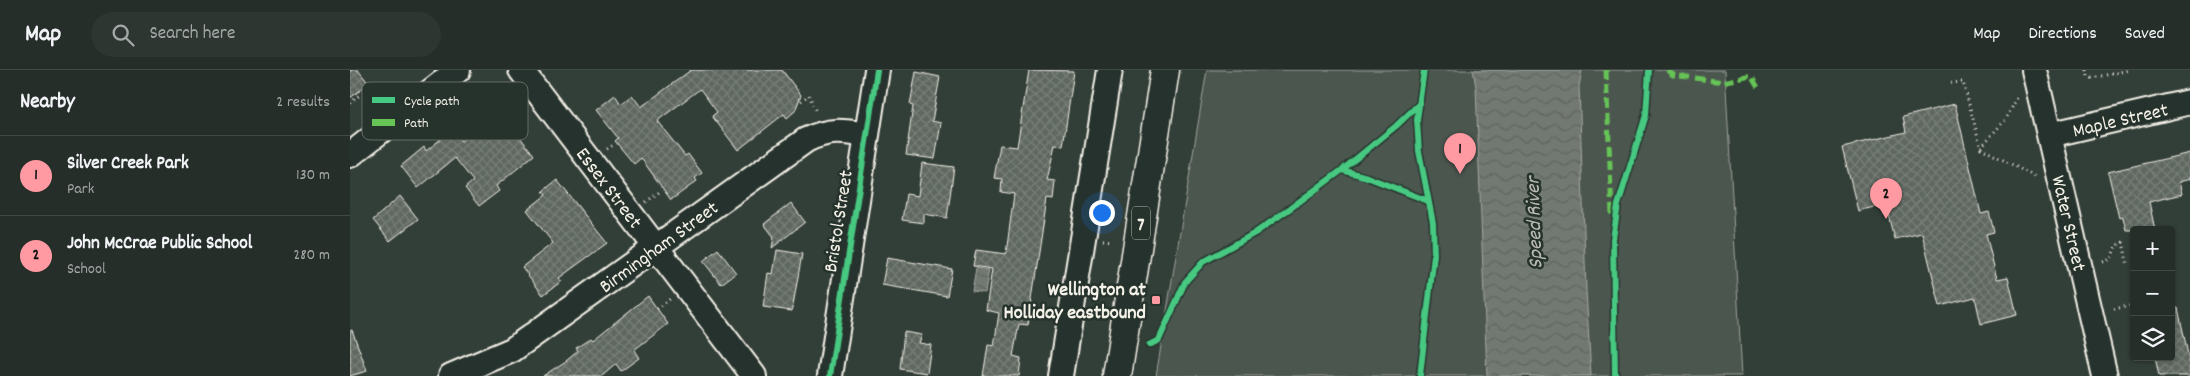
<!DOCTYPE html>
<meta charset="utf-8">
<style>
body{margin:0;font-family:Dekko,sans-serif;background:#2e3632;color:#f1f3f6}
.controls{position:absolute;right:15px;bottom:15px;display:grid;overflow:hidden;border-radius:5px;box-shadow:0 1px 4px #0004}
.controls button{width:45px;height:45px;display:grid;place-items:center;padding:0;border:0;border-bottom:1px solid #424a47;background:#262e2a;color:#f1f3f6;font:25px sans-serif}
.you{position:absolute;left:751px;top:142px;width:18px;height:18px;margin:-12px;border:4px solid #fff;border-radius:50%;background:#1a73e8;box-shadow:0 0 0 8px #1a73e833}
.badge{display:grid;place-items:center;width:32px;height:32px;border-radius:50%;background:#ff9aa2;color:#111;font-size:16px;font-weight:700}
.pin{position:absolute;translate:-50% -41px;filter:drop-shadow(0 1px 2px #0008)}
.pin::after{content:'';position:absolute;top:26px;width:18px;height:15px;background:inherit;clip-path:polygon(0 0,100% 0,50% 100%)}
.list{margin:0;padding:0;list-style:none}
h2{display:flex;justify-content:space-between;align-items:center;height:65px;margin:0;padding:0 20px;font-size:21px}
h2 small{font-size:16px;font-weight:400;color:#a4a8a8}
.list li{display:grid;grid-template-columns:32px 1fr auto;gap:15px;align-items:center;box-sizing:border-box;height:80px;padding:0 20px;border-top:1px solid #424a47}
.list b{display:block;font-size:19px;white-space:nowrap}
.list p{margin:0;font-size:16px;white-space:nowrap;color:#a4a8a8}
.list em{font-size:16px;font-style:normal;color:#a4a8a8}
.icon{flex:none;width:28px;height:28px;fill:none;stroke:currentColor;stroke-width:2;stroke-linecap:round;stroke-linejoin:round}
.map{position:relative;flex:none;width:1840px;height:306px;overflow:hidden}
header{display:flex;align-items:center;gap:30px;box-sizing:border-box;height:70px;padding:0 25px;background:#262e2a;border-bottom:1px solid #424a47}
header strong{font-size:24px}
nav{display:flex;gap:28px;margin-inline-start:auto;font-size:18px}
.search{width:350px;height:45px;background:#2e3632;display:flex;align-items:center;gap:12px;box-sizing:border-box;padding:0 18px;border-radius:28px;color:#a4a8a8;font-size:19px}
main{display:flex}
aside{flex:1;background:#262e2a}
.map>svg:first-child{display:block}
</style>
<header>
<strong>Map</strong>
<div class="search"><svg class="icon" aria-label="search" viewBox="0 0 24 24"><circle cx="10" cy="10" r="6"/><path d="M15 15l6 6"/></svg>Search here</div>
<nav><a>Map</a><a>Directions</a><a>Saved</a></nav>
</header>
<main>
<aside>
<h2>Nearby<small>2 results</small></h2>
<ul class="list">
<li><span class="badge">1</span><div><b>Silver Creek Park</b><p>Park</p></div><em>130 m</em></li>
<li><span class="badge">2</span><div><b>John McCrae Public School</b><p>School</p></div><em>280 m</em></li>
</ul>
</aside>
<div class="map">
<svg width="1840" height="306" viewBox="0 0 1840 306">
<defs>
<pattern id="water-waves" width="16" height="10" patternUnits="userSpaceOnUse" patternTransform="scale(1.25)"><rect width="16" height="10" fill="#727972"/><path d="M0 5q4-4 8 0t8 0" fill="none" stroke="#60635e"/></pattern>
<pattern id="building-cross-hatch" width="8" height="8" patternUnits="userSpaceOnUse" patternTransform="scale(1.25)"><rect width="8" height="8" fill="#5f6861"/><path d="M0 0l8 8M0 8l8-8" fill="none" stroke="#777e78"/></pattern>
</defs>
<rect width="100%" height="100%" fill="#323e38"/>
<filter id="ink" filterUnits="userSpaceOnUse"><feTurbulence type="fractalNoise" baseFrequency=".02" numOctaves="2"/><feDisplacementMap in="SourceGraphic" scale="10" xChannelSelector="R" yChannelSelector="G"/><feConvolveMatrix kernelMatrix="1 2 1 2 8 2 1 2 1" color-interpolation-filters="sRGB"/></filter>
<g filter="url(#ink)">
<path fill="#4c564f" stroke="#a0a49c" d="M857,0H1375L1392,306H806Z"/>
<path fill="url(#water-waves)" stroke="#a6a9a1" d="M1123,0H1232L1229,16L1236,220L1241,306H1137L1126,17Z
M626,198L639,200L635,223L622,221Z"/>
<path fill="url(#building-cross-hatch)" stroke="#f4f1e8" d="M0,0H8L19,14L0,28Z
M341,0H432L451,25L445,41L437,48L434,44L388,80L362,46L367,42L350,19L307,51L335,86L338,84L352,103L345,108L347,111L321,130L291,88L284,94L265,71L268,68L246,40L265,25L271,34L282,25L291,37Z
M679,0L724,1L713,76L705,75L697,110L705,111L703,130L697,129L678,255L669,254L663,286L671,288L669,306H633L638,275L644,276L649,243L636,240L642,199L623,196L626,180L656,184L664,124L651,122L652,109L644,108L650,75L667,77Z
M566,2L590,7L582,51L591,53L585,89L556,85L563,36L560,35Z
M143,21L170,51L162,57L184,85L146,116L149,121L129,136L115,118L123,111L105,88L68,118L51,96L74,77L76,81L102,60L111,71L141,48L129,33Z
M1605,34L1631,144L1639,142L1644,162L1636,164L1647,209L1658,207L1667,245L1631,254L1625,227L1590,236L1572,163L1545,169L1536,134L1508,141L1492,77L1556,62L1553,47Z
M1840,83V109L1829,112L1832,124L1799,132L1805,160H1776L1773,147L1769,148L1758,102Z
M572,93L604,97L597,148L574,144V153L552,150L556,124L568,126Z
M207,110L257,173L209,208L212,211L193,225L172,197L203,173L177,140L196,125L193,121Z
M50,126L68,149L40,171L23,150Z
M441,133L455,152L422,178L424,167L414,154Z
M368,179L386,203L371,214L353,191Z
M427,180L452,184L442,241L413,237L418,203L423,204Z
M537,188L602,199L597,226L532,215Z
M298,226L318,254L284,280L289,288L271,301L266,294L252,306H193L216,291L228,281L226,278L241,268L243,270Z
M1828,238L1840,294V306H1809L1805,287H1821V239Z
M2,260L17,301L0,306V261Z
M554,262L572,265L569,273L581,275L577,303L550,299Z"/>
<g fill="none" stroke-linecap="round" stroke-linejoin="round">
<defs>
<path id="minor" d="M171,0L404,306
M1684,0L1755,306
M1699,65L1840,32
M0,85L108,0
M101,306L162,280L456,70C479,59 492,61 517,65
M480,306L527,0
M711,306L760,0"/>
<path id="major" d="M767,306L815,0"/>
</defs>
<use href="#minor" stroke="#f4f1e8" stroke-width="28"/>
<use href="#major" stroke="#f4f1e8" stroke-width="31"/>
<path stroke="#f4f1e8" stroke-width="3" stroke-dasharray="1 4" stroke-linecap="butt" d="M1737,0L1738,6L1742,8L1779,0
M1601,13L1613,12L1631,78L1687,108
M451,31L459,25L466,42
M0,33L11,24
M1631,77L1656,49L1668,26
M257,79L265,74
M296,132L312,120
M753,170L762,171
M1773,172L1778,196
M1753,192L1761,189L1766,176L1775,171
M307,239L320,229
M1764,239L1784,235"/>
<use href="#minor" stroke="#26332d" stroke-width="24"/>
<use href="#major" stroke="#26332d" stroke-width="28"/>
<path stroke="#66c356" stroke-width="5" stroke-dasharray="10 5" stroke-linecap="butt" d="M1256,0L1262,145
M1317,0L1323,5L1373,12L1401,6L1409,19"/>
<defs>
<path id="cycleway" d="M992,100L1017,107L1078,131
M799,275L809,270L835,212L853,192L905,163L942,137L992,100L1046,56L1068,35
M480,306L527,0
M1070,306L1084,185L1083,153L1069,81L1067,50L1074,0
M1265,306L1263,169L1268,135L1296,45L1299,0"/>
</defs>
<use href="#cycleway" stroke="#26332d" stroke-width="9"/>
<use href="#cycleway" stroke="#46c982" stroke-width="6"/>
</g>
</g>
<rect fill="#ff9aa2" stroke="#26332d" stroke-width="2" x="801" y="225" width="10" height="10" rx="2.5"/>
<g text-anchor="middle" stroke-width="5" stroke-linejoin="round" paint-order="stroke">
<rect fill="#26332d" stroke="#b6b8b0" stroke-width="1" x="782" y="136.5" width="18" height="33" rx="4"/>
<g font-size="19" font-weight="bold" fill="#f4f1e8">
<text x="791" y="160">7</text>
</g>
<g font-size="20" fill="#f4f1e8" stroke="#26332d">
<text transform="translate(1770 49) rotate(-13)" y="7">Maple Street</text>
<text transform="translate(260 117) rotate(53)" y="7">Essex Street</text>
<text transform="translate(487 151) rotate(-81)" y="7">Bristol Street</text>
<text transform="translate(1720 153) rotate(77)" y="7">Water Street</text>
<text transform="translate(308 176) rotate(-36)" y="7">Birmingham Street</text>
</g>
<g font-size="20" font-weight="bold" fill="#f4f1e8" stroke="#26332d" text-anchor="end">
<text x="796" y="225">Wellington at<tspan x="796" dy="23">Holliday eastbound</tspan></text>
</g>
<g font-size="21" font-style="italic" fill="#babbb3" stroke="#26332d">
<text transform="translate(1183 153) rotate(-92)" y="7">Speed River</text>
</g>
</g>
<rect x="12" y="12" width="166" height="58" rx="8" fill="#26332d" stroke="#646c65" stroke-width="1"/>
<rect x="22" y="27" width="23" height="6" fill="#46c982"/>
<rect x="22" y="49" width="23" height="7" fill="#66c356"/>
<g font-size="14" fill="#f4f1e8">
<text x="54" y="35">Cycle path</text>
<text x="54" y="57">Path</text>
</g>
</svg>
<div class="controls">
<button>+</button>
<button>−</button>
<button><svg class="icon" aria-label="layers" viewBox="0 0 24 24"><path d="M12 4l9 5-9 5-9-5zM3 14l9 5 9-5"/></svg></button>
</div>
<div class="you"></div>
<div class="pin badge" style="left:1110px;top:104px">1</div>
<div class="pin badge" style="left:1536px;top:149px">2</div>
</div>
</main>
